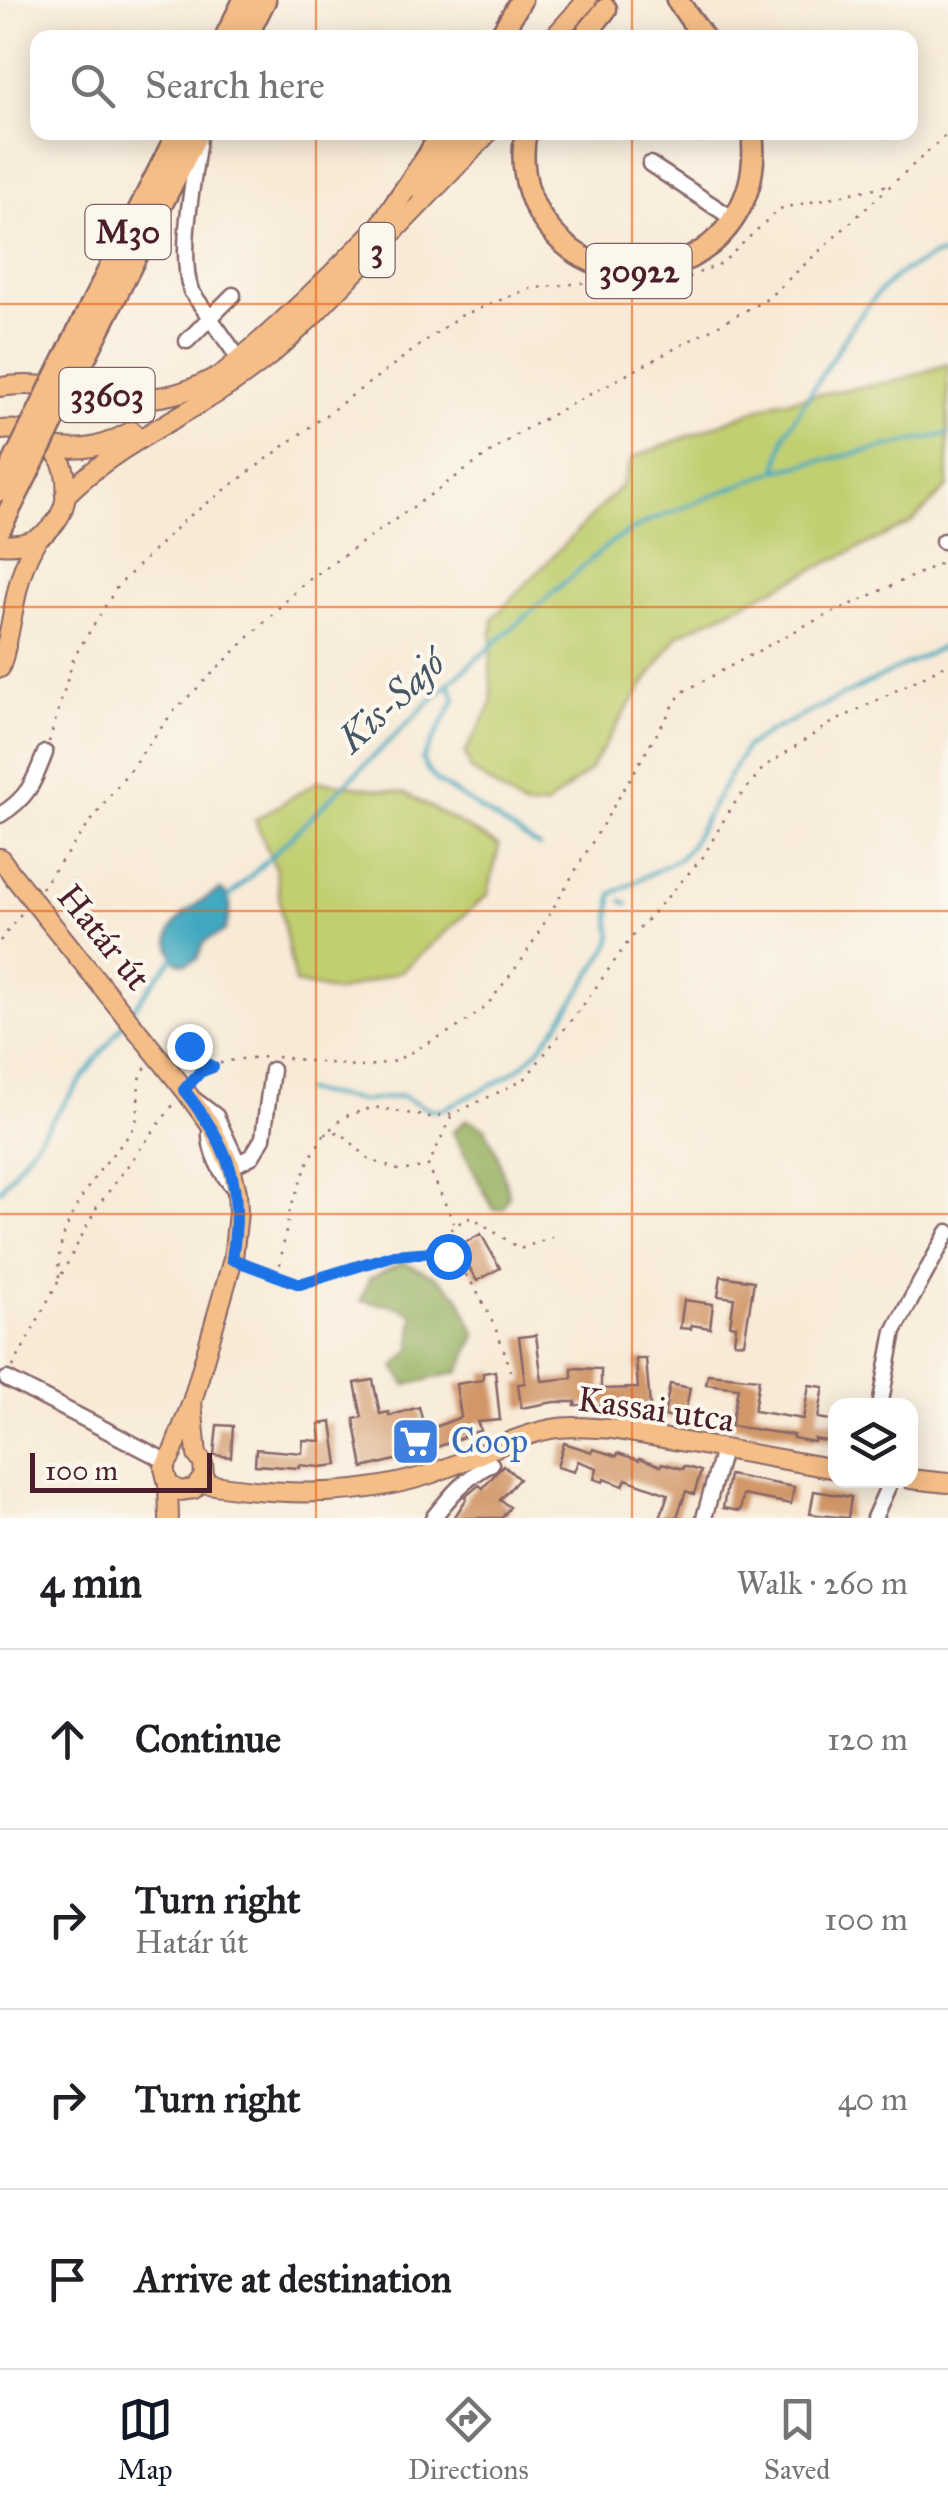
<!DOCTYPE html>
<meta charset="utf-8">
<style>
body{margin:0;font-family:"IM FELL Great Primer",serif;background:#f2f2f2;color:#202124}
.controls{position:absolute;right:30px;bottom:30px;display:grid;overflow:hidden;border-radius:20px;box-shadow:0 5px 25px #0003}
.controls button{width:90px;height:90px;display:grid;place-items:center;padding:0;border:0;border-bottom:2px solid #e0e0e0;background:#fff;color:#202124;font:50px sans-serif}
.scale{position:absolute;left:30px;bottom:25px;width:182px;box-sizing:border-box;padding-left:10px;border:5px solid #4a1f2b;border-top:0;font-size:28px;line-height:35px;white-space:nowrap;color:#4a1f2b;-webkit-text-stroke:8px #fbf7ec;paint-order:stroke}
.stop{position:absolute;width:30px;height:30px;margin:-22px;border:8px solid #1a73e8;border-radius:50%;background:#fff}
.stop.end{background:#1a73e8;border-color:#fff;box-shadow:0 2px 10px #0008}
.list{margin:0;padding:0;list-style:none}
h2{display:flex;justify-content:space-between;align-items:center;height:130px;margin:0;padding:0 40px;font-size:42px}
h2 small{font-size:32px;font-weight:400;color:#757577}
.list li{display:grid;grid-template-columns:65px 1fr auto;gap:30px;align-items:center;box-sizing:border-box;height:180px;padding:0 40px;border-top:2px solid #e0e0e0}
.list b{display:block;font-size:38px;white-space:nowrap}
.list p{margin:0;font-size:32px;white-space:nowrap;color:#757577}
.list em{font-size:32px;font-style:normal;color:#757577}
.icon{flex:none;width:55px;height:55px;fill:none;stroke:currentColor;stroke-width:2;stroke-linecap:round;stroke-linejoin:round}
.map{position:relative;flex:none;width:948px;height:1518px;overflow:hidden}
.search{position:absolute;background:#fff;box-shadow:0 5px 25px #0003;left:30px;right:30px;top:30px;height:110px;display:flex;align-items:center;gap:25px;box-sizing:border-box;padding:0 35px;border-radius:20px;color:#757577;font-size:38px}
.sheet{height:850px;background:#fff}
nav{display:flex;justify-content:space-around;align-items:center;box-sizing:border-box;height:140px;border-top:2px solid #e0e0e0;background:#fff;font-size:28px;color:#757577}
nav a{display:grid;justify-items:center;gap:5px}
nav .on{color:#111827}
.map>svg:first-child{display:block}
</style>
<div class="map">
<svg width="948" height="1518" viewBox="0 0 948 1518">
<rect width="100%" height="100%" fill="#fbf7ec"/>
<filter id="ink" filterUnits="userSpaceOnUse"><feTurbulence type="fractalNoise" baseFrequency=".01" numOctaves="2"/><feDisplacementMap in="SourceGraphic" scale="20" xChannelSelector="R" yChannelSelector="G"/><feConvolveMatrix kernelMatrix="1 2 1 2 8 2 1 2 1" color-interpolation-filters="sRGB"/></filter>
<filter id="wash" filterUnits="userSpaceOnUse"><feTurbulence type="fractalNoise" baseFrequency=".0048" numOctaves="4" result="noise"/><feDisplacementMap in="SourceGraphic" scale="40" xChannelSelector="R" yChannelSelector="G"/><feGaussianBlur stdDeviation="2.25" result="paint"/><feColorMatrix in="noise" values="0 0 0 0 0 0 0 0 0 0 0 0 0 0 0 0 0 1.4 0 .05"/><feComposite in="paint" operator="in"/></filter>
<g filter="url(#wash)">
<rect width="100%" height="100%" fill="#f8ead7"/>
<path fill="#c1cf71" stroke="#86774e" stroke-width="2.5" d="M948,364V487L911,523L678,635L626,711L589,771L546,806L525,808L471,770L465,753L492,704L490,669L493,618L622,485L632,458L776,402L899,380Z
M318,781L405,793L499,846L488,894L402,971L337,992L295,983L281,911L276,870L255,820Z"/>
<path fill="#98b263" stroke="#716847" stroke-width="2.5" d="M467,1119L485,1128L498,1156L509,1195L503,1209L494,1210L453,1132Z
M403,1262L435,1276L459,1296L476,1335L459,1372L406,1385L395,1367L411,1349L414,1314L396,1306L361,1301L369,1279Z"/>
<path fill="#40a8c0" stroke="#456476" stroke-width="2.5" d="M221,890C237,903 228,915 225,931L204,942L197,959L186,964L177,962C172,952 166,943 171,931C178,915 205,897 221,890Z"/>
<g fill="none" stroke-linecap="round" stroke-linejoin="round">
<path stroke="#40a8c0" stroke-width="4" d="M777,470L785,434L854,323L877,294L897,275L933,256L948,253
M449,683L455,700L422,760L428,771L438,782L539,847
M612,894L680,858L689,847L746,747L767,733L948,644
M227,899L449,683L610,543L647,522L777,470L948,434
M622,901L628,904
M130,1013L159,975L177,954
M304,1091L363,1101L401,1096L426,1108L436,1110L445,1108C472,1094 505,1082 527,1061C557,1033 586,980 610,945L612,936L610,923L612,894
M0,1190L125,1021"/>
</g>
<g id="blocks">
<path fill="#d19769" d="M481,1234L500,1268L477,1281L457,1247Z
M721,1276L754,1281L744,1343L734,1342L736,1326L730,1325L734,1298L718,1296Z
M684,1300L713,1304L710,1328L691,1325V1329L680,1328Z
M536,1335L542,1381L572,1378V1368L601,1369V1389L638,1388L636,1359H646L650,1407L624,1408V1406L575,1405L576,1402H554L521,1408L518,1384L525,1383L519,1337Z
M495,1371L500,1420L477,1422L481,1430L435,1448L436,1450L363,1468L354,1419L362,1417L355,1383L373,1380L380,1414L389,1412V1416L419,1407L424,1426L429,1425L430,1429L461,1417L456,1384L483,1380V1373Z
M708,1374L759,1379L754,1411L803,1419L809,1385L824,1387L818,1418L836,1421V1443L814,1439V1442L793,1438V1435L731,1426L738,1388L706,1384Z
M670,1384L690,1388L684,1420L664,1416Z
M332,1422L338,1465L320,1467L299,1465V1468L255,1465L256,1449L302,1453L303,1440L321,1441L319,1424Z
M217,1425L233,1426L231,1457L214,1455Z
M564,1443L592,1452L593,1449L617,1456L618,1453L639,1460L640,1458L661,1466L662,1463L683,1469L684,1466L701,1471L694,1494L686,1491L677,1517L660,1518L668,1494L626,1479L623,1486L604,1479L603,1482L594,1479L597,1468L578,1461L574,1472L557,1467Z
M503,1465L519,1479L500,1500L510,1507L502,1518H454L467,1498L465,1497L479,1485L483,1488Z
M729,1475L794,1487L791,1504L743,1495L740,1511L723,1508Z
M814,1491L851,1497L848,1518L810,1514Z"/>
</g>
</g>
<g filter="url(#ink)">
<use href="#blocks" fill-opacity="0" stroke="#876667" stroke-width="2.5"/>
<g fill="none" stroke-linecap="round" stroke-linejoin="round">
<defs>
<path id="minor" d="M199,138C194,180 178,252 191,291L240,360
M650,164L735,220
M187,341L233,295
M943,541H948
M0,815C28,798 34,782 45,753
M195,1100L216,1116L238,1163
M210,1132C209,1151 221,1174 234,1188
M231,1167L252,1156L263,1138L272,1070
M7,1379L166,1461
M880,1406L894,1331L948,1232
M433,1518C452,1494 464,1479 491,1464
M704,1518L723,1450
M874,1518L891,1480"/>
<path id="major" d="M553,38L587,0
M415,187L465,132
M0,387C52,378 97,401 148,398C171,397 194,389 214,378
M206,388C272,333 335,273 394,210
M0,430C88,421 89,553 0,544
M51,447C84,452 103,447 132,431
M65,496C121,439 199,412 262,362C296,335 325,303 356,271C400,225 445,179 489,132
M0,668C15,624 12,578 38,538
M0,858L14,877
M184,1089L211,1126L231,1167L237,1192L238,1212L233,1259L192,1402L172,1454L164,1468L168,1484L180,1491L194,1489L204,1476L203,1463L197,1455L192,1402
M910,1479L948,1483
M201,1483C275,1495 348,1498 421,1477C465,1464 506,1438 551,1429C571,1425 591,1428 612,1429L836,1469
M168,1484L169,1518"/>
<path id="highway" d="M677,0L704,38
M225,38L244,0
M246,38L265,0
M499,38L521,0
M583,38L606,9
M526,132C520,160 525,190 539,214C607,323 769,264 752,132
M385,219L428,156L441,132
M78,331L178,132
M94,340L198,132"/>
</defs>
<use href="#minor" stroke="#876667" stroke-width="19"/>
<use href="#major" stroke="#876667" stroke-width="22"/>
<use href="#highway" stroke="#876667" stroke-width="25"/>
<path stroke="#876667" stroke-width="2.5" stroke-dasharray="2.5 8" stroke-linecap="butt" d="M689,277L722,263L779,209L889,185
M661,284L670,285L682,280
M49,742L74,657L117,587L183,521L458,317L528,289L598,281
M41,888L173,712L303,584L520,432L767,299L948,133
M0,941L24,910
M169,1049L173,1045L189,1046L201,1061L211,1066
M277,1057L363,1067L395,1061L458,1027L485,1008L524,957L681,693L808,624L948,560
M193,1079C211,1060 244,1058 269,1057
M451,1117L428,1166L454,1223
M325,1134L340,1132L370,1160L401,1171L428,1166
M432,1253C435,1253 447,1255 448,1256C472,1271 505,1344 510,1371
M248,1265L301,1284L394,1255L431,1252L455,1225L472,1217L520,1249L552,1237
M278,1275L290,1209L309,1160L324,1135L343,1117L374,1107L428,1117L453,1114L524,1080L584,1004L631,938L703,857L730,809L764,767L828,725L948,664
M59,1277C54,1233 84,1191 110,1157C118,1148 129,1137 134,1126C143,1108 132,1083 147,1066
M13,1367L97,1207L176,1101
M863,1480L877,1483"/>
<use href="#minor" stroke="#fff" stroke-width="14"/>
<use href="#major" stroke="#f6be87" stroke-width="18"/>
<use href="#highway" stroke="#f6be87" stroke-width="20"/>
<defs>
<path id="major-bridge" d="M14,877L184,1089"/>
<path id="highway-bridge" d="M0,490L78,331
M0,529L94,340"/>
</defs>
<use href="#major-bridge" stroke="#876667" stroke-width="22" stroke-linecap="butt"/>
<use href="#highway-bridge" stroke="#876667" stroke-width="25" stroke-linecap="butt"/>
<use href="#major-bridge" stroke="#f6be87" stroke-width="18"/>
<use href="#highway-bridge" stroke="#f6be87" stroke-width="20"/>
</g>
</g>
<g fill="none" stroke-linecap="round" stroke-linejoin="round" filter="url(#ink)">
<path stroke="#1a73e8" stroke-width="12" d="M189,1046L201,1061L213,1067L200,1072L184,1090C230,1149 244,1183 232,1259L300,1284L394,1255L431,1252L448,1256"/>
</g>
<path fill="none" stroke="#e8590c" stroke-width="2.5" stroke-opacity="0.55" d="M316,0V38M632,0V38M316,132V1518M632,132V1518M0,304H948M0,607H948M0,911H948M0,1214H948"/>
<defs>
<symbol id="supermarket-square" viewBox="-11 -11 22 22"><rect x="-9" y="-9" width="18" height="18" rx="4" fill="#3f7fe0" stroke="#fbf7ec"/><path d="M-6-5.5h2.5l.6 2H6L4.5 2H-2.5L-4.4-4H-6ZM-1.5 3.2a1.3 1.3 0 1 0 .1 0ZM3 3.2a1.3 1.3 0 1 0 .1 0Z" fill="#fff"/></symbol>
</defs>
<g fill-rule="evenodd">
<use href="#supermarket-square" x="388" y="1414" width="55" height="55"/>
</g>
<g text-anchor="middle" stroke-width="8" stroke-linejoin="round" paint-order="stroke">
<g fill="#fbf7ec" stroke="#7f6065" stroke-width="2.5">
<rect x="85.5" y="205" width="85" height="54" rx="8"/>
<rect x="359.5" y="223" width="35" height="54" rx="8"/>
<rect x="586.5" y="244" width="105" height="54" rx="8"/>
<rect x="59.5" y="368" width="95" height="54" rx="8"/>
</g>
<g font-size="32" font-weight="bold" fill="#4a1f2b">
<text x="128" y="243">M30</text>
<text x="377" y="261">3</text>
<text x="639" y="282">30922</text>
<text x="107" y="406">33603</text>
</g>
<g font-size="35" fill="#4a1f2b" stroke="#fbf7ec">
<text transform="translate(104 937) rotate(51)" y="12">Határ út</text>
<text transform="translate(656 1409) rotate(8)" y="12">Kassai utca</text>
</g>
<g font-size="35" fill="#366cbe" stroke="#fbf7ec" text-anchor="start">
<text x="451" y="1453">Coop</text>
</g>
<g font-size="38" font-style="italic" fill="#465667" stroke="#fbf7ec">
<text transform="translate(391 701) rotate(-43)" y="13">Kis-Sajó</text>
</g>
</g>
</svg>
<div class="controls">
<button><svg class="icon" aria-label="layers" viewBox="0 0 24 24"><path d="M12 4l9 5-9 5-9-5zM3 14l9 5 9-5"/></svg></button>
</div>
<div class="scale">100 m</div>
<div class="stop" style="left:448px;top:1256px"></div>
<div class="stop end" style="left:189px;top:1046px"></div>
<div class="search"><svg class="icon" aria-label="search" viewBox="0 0 24 24"><circle cx="10" cy="10" r="6"/><path d="M15 15l6 6"/></svg>Search here</div>
</div>
<section class="sheet">
<h2>4 min<small>Walk · 260 m</small></h2>
<ul class="list">
<li><svg class="icon" aria-label="ahead" viewBox="0 0 24 24"><path d="M12 20V5M6 11l6-6 6 6"/></svg><div><b>Continue</b></div><em>120 m</em></li>
<li><svg class="icon" aria-label="right" viewBox="0 0 24 24"><path d="M7 20v-9h11M14 6l5 5-5 5"/></svg><div><b>Turn right</b><p>Határ út</p></div><em>100 m</em></li>
<li><svg class="icon" aria-label="right" viewBox="0 0 24 24"><path d="M7 20v-9h11M14 6l5 5-5 5"/></svg><div><b>Turn right</b></div><em>40 m</em></li>
<li><svg class="icon" aria-label="arrive" viewBox="0 0 24 24"><path d="M6 21V4h12l-3 4 3 4H6"/></svg><div><b>Arrive at destination</b></div></li>
</ul>
</section>
<nav>
<a class="on"><svg class="icon" aria-label="map" viewBox="0 0 24 24"><path d="M3 6l6-2 6 2 6-2v14l-6 2-6-2-6 2zM9 4v14M15 6v14"/></svg>Map</a>
<a><svg class="icon" aria-label="directions" viewBox="0 0 24 24"><path d="M12 3l9 9-9 9-9-9zM9 14v-3h6M13 9l2 2-2 2"/></svg>Directions</a>
<a><svg class="icon" aria-label="saved" viewBox="0 0 24 24"><path d="M7 4h10v16l-5-4-5 4z"/></svg>Saved</a>
</nav>
